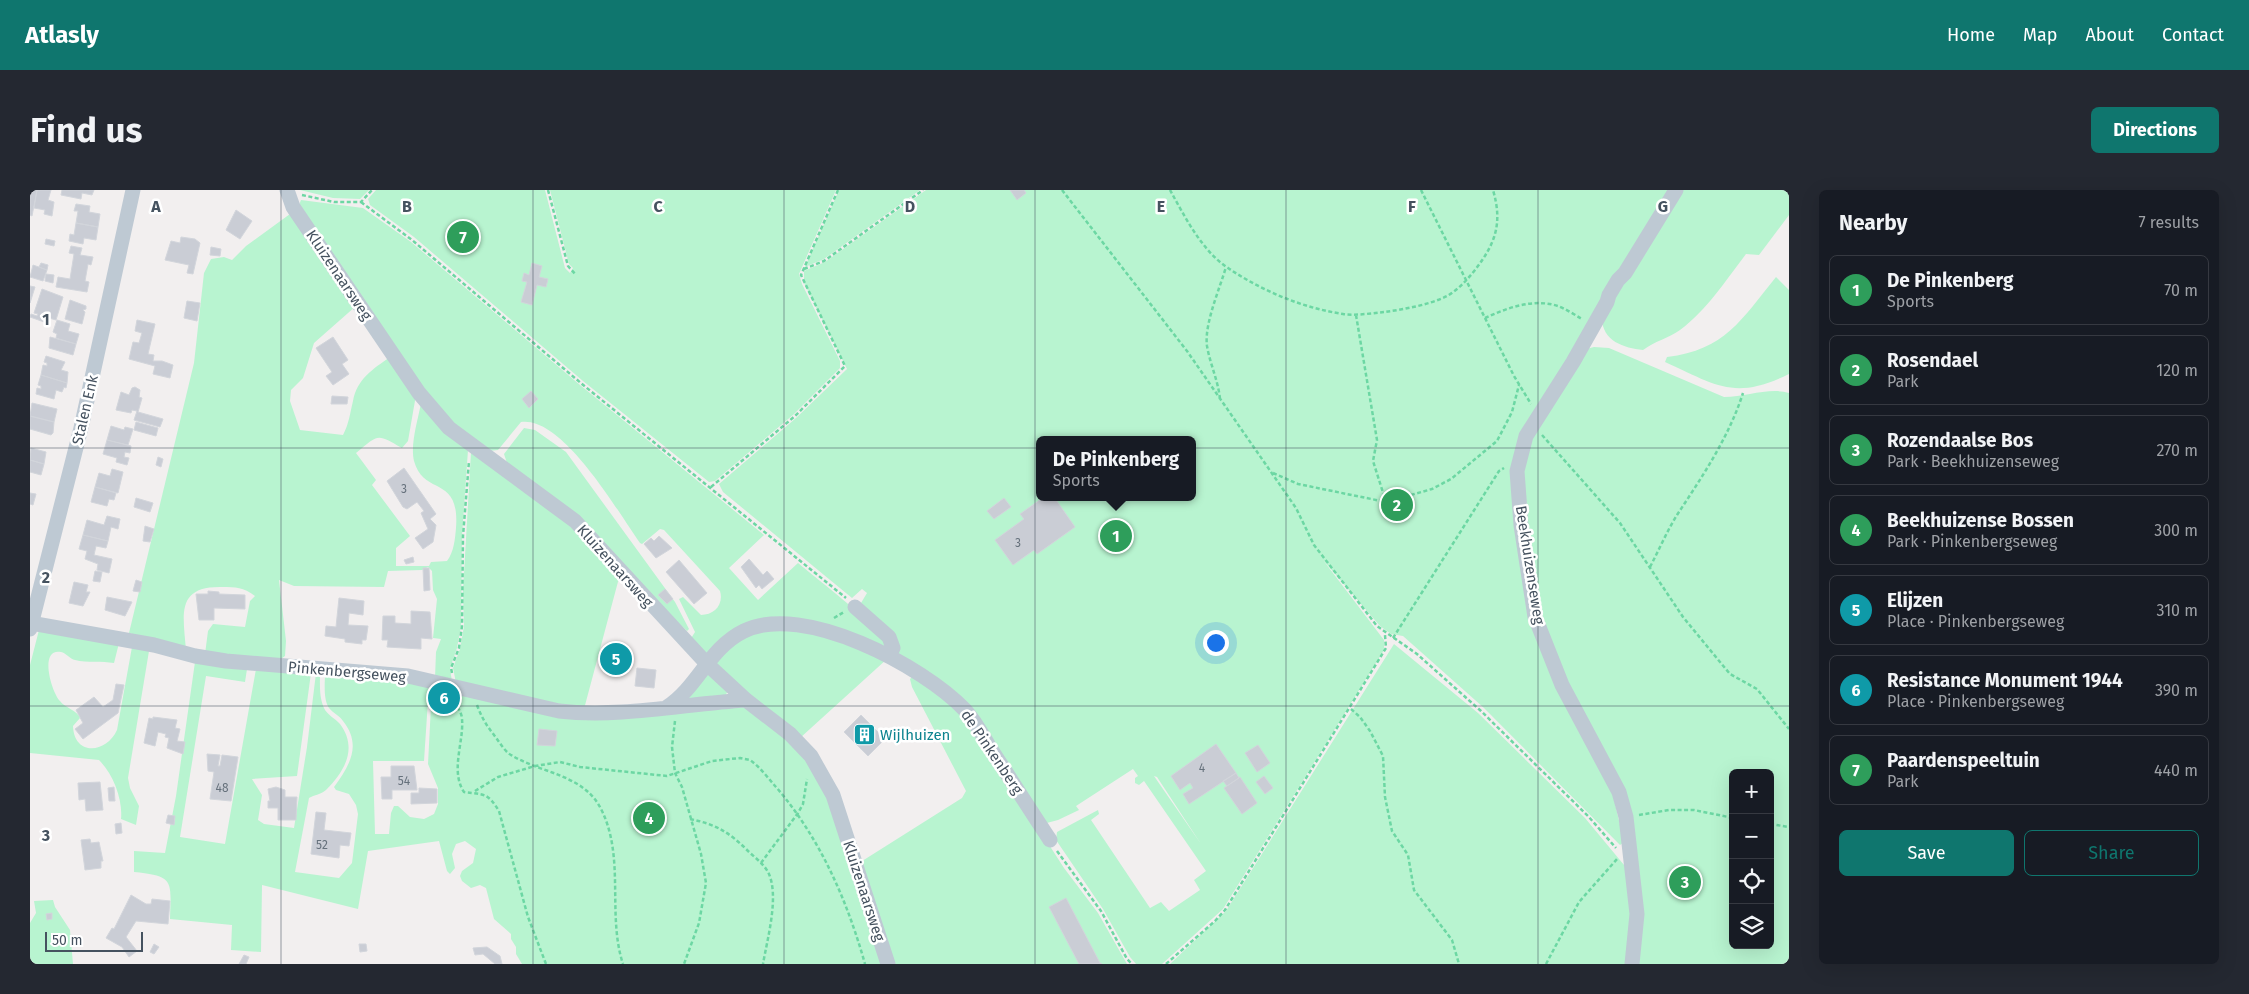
<!DOCTYPE html>
<meta charset="utf-8">
<style>
body{margin:0;font-family:"Fira Sans",sans-serif;background:#242831;color:#f1f3f6}
.controls{position:absolute;right:15px;bottom:15px;display:grid;overflow:hidden;border-radius:8px;box-shadow:0 5px 20px #0002}
.controls button{width:45px;height:45px;display:grid;place-items:center;padding:0;border:0;border-bottom:1px solid #363941;background:#171b24;color:#f1f3f6;font:25px sans-serif}
.scale{position:absolute;left:15px;bottom:12px;width:98px;box-sizing:border-box;padding-left:5px;border:2px solid #45525f;border-top:0;font-size:14px;line-height:18px;white-space:nowrap;color:#45525f;-webkit-text-stroke:4px #fff;paint-order:stroke}
.you{position:absolute;left:1185px;top:452px;width:18px;height:18px;margin:-12px;border:4px solid #fff;border-radius:50%;background:#1a73e8;box-shadow:0 0 0 8px #1a73e833}
.badge{display:grid;place-items:center;width:32px;height:32px;border-radius:50%;background:#0f766e;color:#fff;font-size:16px;font-weight:700}
.pin{position:absolute;translate:-50% -50%;border:2px solid #fff;box-shadow:0 1px 5px #0006}
.popup{position:absolute;left:1006px;top:246px;width:160px;height:65px;box-sizing:border-box;display:grid;place-content:center;border-radius:8px;background:#171b24;filter:drop-shadow(0 1px 4px #0005);font-size:16px;white-space:nowrap;color:#9ea1a6}
.popup b{font-size:19px;color:#f1f3f6}
.popup::after{content:'';position:absolute;left:50%;top:100%;margin-left:-10px;border:10px solid transparent;border-top-color:#171b24}
.list{margin:0;padding:0;list-style:none}
h2{display:flex;justify-content:space-between;align-items:center;height:65px;margin:0;padding:0 20px;font-size:21px}
h2 small{font-size:16px;font-weight:400;color:#9ea1a6}
.list li{display:grid;grid-template-columns:32px 1fr auto;gap:15px;align-items:center;box-sizing:border-box;height:70px;margin:0 10px 10px;padding:0 10px;border:1px solid #363941;border-radius:8px}
.list b{display:block;font-size:19px;white-space:nowrap}
.list p{margin:0;font-size:16px;white-space:nowrap;color:#9ea1a6}
.list em{font-size:16px;font-style:normal;color:#9ea1a6}
.actions{display:flex;gap:10px;padding:15px 20px}
.actions a{flex:1;padding:11px 0;border:1px solid #0f766e;border-radius:8px;text-align:center;font-size:18px;color:#0f766e}
.actions .main{background:#0f766e;color:#fff}
.icon{flex:none;width:28px;height:28px;fill:none;stroke:currentColor;stroke-width:2;stroke-linecap:round;stroke-linejoin:round}
.map{position:relative;flex:none;width:1759px;height:774px;overflow:hidden;border-radius:8px}
header{display:flex;align-items:center;gap:30px;box-sizing:border-box;height:70px;padding:0 25px;background:#0f766e;color:#fff}
header strong{font-size:24px}
nav{display:flex;gap:28px;margin-inline-start:auto;font-size:18px}
.intro{display:flex;align-items:center;justify-content:space-between;box-sizing:border-box;height:120px;padding:0 30px}
h1{margin:0;font-size:35px}
.button{padding:12px 22px;border-radius:8px;background:#0f766e;color:#fff;font-size:18px;font-weight:700}
main{display:flex;gap:30px;padding:0 30px}
aside{flex:1;background:#171b24;border-radius:8px;box-shadow:0 5px 20px #0002}
.map>svg:first-child{display:block}
</style>
<header>
<strong>Atlasly</strong>
<nav><a>Home</a><a>Map</a><a>About</a><a>Contact</a></nav>
</header>
<div class="intro"><h1>Find us</h1><a class="button">Directions</a></div>
<main>
<div class="map">
<svg width="1759" height="774" viewBox="0 0 1759 774">
<rect width="100%" height="100%" fill="#f2efef"/>
<path fill="#b8f4d0" fill-rule="evenodd" d="M270,0H339L330,9L303,8Z
M346,0H515L535,78L540,83L543,78L539,74L520,0H806L769,84L772,94L810,171V178L764,224L685,291L679,292L553,191L384,47L340,15L338,9Z
M809,0H890L794,69L775,77Z
M896,0H1640L1489,251L1502,428L1580,592L1594,652L1590,655L1454,518L1373,446L1361,444L1350,436L1293,370L1354,450V460L1193,719L1132,774H1106L1100,767L1073,719L1026,650L1027,642L1068,620L1069,624L1061,630L1120,718L1131,712L1139,721L1170,700L1164,690L1176,681L1114,591L1109,595L1105,593V588L1108,586L1103,579L1046,616L1049,620L1028,630L1013,634L939,519L865,464L831,413L837,403L832,399L822,408L693,302L689,294L766,228L817,179L774,93V81L795,72ZM1010,250H1162V307H1010ZM1124,586L1127,587L1171,654Z
M1651,0H1759V25L1729,65L1716,64C1696,90 1677,120 1650,140C1639,148 1625,151 1613,160C1594,158 1572,151 1572,128Z
M271,10L333,18L381,52L550,195L734,345L699,378L728,410L768,373C787,389 854,439 859,459L739,430L677,466L660,450L665,442L649,409L653,407L671,425C684,425 694,415 690,401L634,340L630,339L612,354L610,353C588,322 533,226 491,232L468,260L458,261L431,243L401,211L269,15Z
M260,24L326,116L284,153L273,188L261,200L260,211L270,240L313,245C319,234 320,223 323,211C327,189 343,179 360,167L386,205L378,251L372,258C346,243 349,244 326,263L346,290L342,295L380,346L366,358V376H399L401,372L417,371C424,362 425,349 426,338C430,284 394,307 384,271C380,254 388,230 391,213L438,260L432,345L431,436L427,458L420,478L422,492L405,488L406,462L411,449L403,448L407,409L403,400L402,381L398,377L392,380L358,381L354,397L264,396L249,390L256,451L255,466L247,472L175,464L178,441L183,434L215,437L220,411L225,406C213,397 206,397 192,397C146,396 153,424 156,460L99,443L164,173L174,83L181,69L194,67L202,70L216,56Z
M1746,87L1759,100V184C1704,211 1686,195 1635,172L1637,167C1695,160 1711,130 1746,87Z
M1564,157L1579,158L1694,207C1717,207 1739,197 1759,203V774H1606L1599,615L1535,493L1510,427L1491,299L1496,257L1552,160ZM1703,583H1740V755H1703Z
M494,238L505,240L536,262L645,412L659,439L657,441L477,273L474,264Z
M441,262L523,318L589,388L554,519L426,493L423,478L430,459L434,436L433,401Z
M726,439L775,440L857,469L770,548L685,475L686,467Z
M9,440L89,453L84,473C72,471 57,473 45,470C40,469 36,463 31,462C8,458 22,503 30,511C35,518 47,520 50,528L43,536C44,566 76,564 87,540L102,457L119,461L98,588L100,598L109,616L106,635L91,629C93,609 83,584 69,570L0,563V475Z
M1364,454L1448,523L1555,628L1599,681L1603,724L1599,774H1140L1196,721Z
M165,472L217,479L215,492L176,486L150,647L195,654L226,479L281,483L267,586L222,589L232,605L228,630L234,634L264,638L277,557L286,483H290C290,494 289,507 294,518C297,525 305,528 310,534C328,558 315,581 296,600C292,604 284,605 279,608L265,682L309,688L322,673L328,624L326,615L319,604L306,600L304,597C320,575 332,555 313,531C310,526 303,523 299,518C293,509 295,493 295,483L399,495L394,571H343L345,644H359L361,623L364,616H368L380,627L394,629L404,624L408,614V598L398,574L402,496L496,519L718,517L758,548L792,589L854,774H492L486,764V757L481,749V744L464,729L456,698L450,695L441,698L432,691L430,686L432,681L443,673L446,659L435,651L426,654L422,664L425,678L420,684L417,681L409,651L338,661L328,719L232,695L231,762L201,760L202,735L140,729C141,691 145,686 104,682V661L135,663L146,606Z
M675,482L698,501L695,506L652,513Z
M884,485L934,523L1034,678L1068,723L1097,774H862L829,673L932,608L936,601L882,497L880,489Z
M23,710L25,717L40,740L43,774H3L0,772V733L6,723L4,711Z"/>
<path fill="#cacdd5" stroke="#d2d5db" d="M0,0H7L2,26L0,25Z
M7,0H21L18,10L24,12L22,26L14,24L15,20L4,18Z
M32,0H64L62,5L52,3L51,9L31,5Z
M980,0H994L996,3L987,10Z
M46,14L60,16L59,22L70,24L68,37L46,33L48,21H44Z
M206,20L222,31L210,49L196,40Z
M46,33L68,37L66,50L54,48L53,54L39,51L40,44L44,45Z
M151,47L165,49L170,53L163,84L157,83L159,75L135,70L141,51L150,53Z
M16,49L25,51L24,56L15,54Z
M41,56L52,58L50,65L63,67L61,75L58,74L55,91L59,92L57,102L26,97L28,87L40,89L44,64L39,63Z
M181,57L191,59L190,66L180,65Z
M11,73L18,75L17,80L9,77Z
M502,73L512,76L509,87L518,89L516,97L507,95L502,115L491,112L497,92L492,91L494,83L499,85Z
M3,75L17,80L13,91L0,87Z
M16,84L24,85L23,93L15,91Z
M0,96L5,97L0,113Z
M12,99L33,107L26,130L19,128L17,133L0,127L1,124L7,126L8,124L4,123Z
M40,110L56,116V119L53,120L55,122L52,134L35,129Z
M157,111L170,113L167,131L154,128Z
M27,130L40,134L38,141L49,144L46,154L26,148L27,144L23,142Z
M107,130L125,134L118,164L124,165L123,171H132L143,175L140,188L123,184L125,176L99,169L103,152L109,153L112,143L105,141Z
M20,147L46,154L43,165L19,158Z
M303,147L318,170L312,174L319,184L303,195L296,186L302,182L286,158Z
M16,166L35,172L31,180L38,182L37,193L11,185L13,175L17,176V173L14,172Z
M11,185L37,193L36,198L34,197L32,202L26,200L24,209L6,204L7,198L11,199V196L8,195Z
M105,197L110,200L109,207L112,208L108,222L133,229L130,237L104,230L107,221L102,220L101,223L86,220L91,202L99,205L102,198Z
M501,201L508,209L499,218L492,209Z
M302,206L318,207L317,214H301Z
M2,213L27,219L24,232L0,226Z
M0,226L24,232L23,243L21,245L0,239Z
M106,232L128,238L126,246L104,240Z
M81,236L94,240L95,237L103,239L98,255L77,250Z
M77,250L101,256L100,263L95,262L94,267L99,268L97,275L86,272L87,268L73,264Z
M1,258L16,262L14,274L0,270Z
M128,267L133,269L131,277L126,275Z
M0,270L14,274L11,285L0,282Z
M374,278L406,324L400,329L406,335L403,352L393,359L385,348L398,339L391,323L394,321L387,312L377,319L373,317L357,291Z
M82,279L93,282L88,303L65,297L69,283L80,286Z
M65,297L86,303L84,310L79,309L77,316L61,312Z
M0,303L6,304L3,315L0,314Z
M1014,307H1024L1045,337L1007,364L1004,360L983,375L965,350L994,329L990,324Z
M106,308L123,313L120,322L104,317Z
M974,308L981,317L964,329L957,321Z
M77,326L90,329L88,339L81,337L78,351L53,345L57,330L74,335Z
M115,336L124,339L120,352L113,351Z
M53,345L78,351L76,358L66,356L64,365L82,369L79,383L67,380L68,374L55,369L57,361L49,359Z
M629,346L642,358L626,368L614,354L621,348L624,351Z
M383,367L384,372L376,374L374,370Z
M719,369L733,385L737,381L744,389L732,399L729,395L726,398L711,377Z
M649,370L677,403L664,414L636,382Z
M393,378H399L400,400L394,401Z
M65,381L72,382L70,392L63,391Z
M106,390L112,392L110,402L103,401Z
M44,392L58,395L56,402H60L53,416L39,413Z
M635,399L643,409L637,414L628,405Z
M178,401L189,402V404L215,405V419L184,418V430H169L166,404H178Z
M77,407L102,412L95,426L75,420Z
M309,408L334,411L333,425L319,423L318,435L338,436L336,450H332V454L315,452V449L295,446L296,436L306,437Z
M381,421L400,422L402,449L391,448V459L357,457L358,450H352L353,426H365V433L381,434Z
M576,458L598,461L596,479L574,477Z
M607,478L626,480L624,498L605,496Z
M86,494L94,495L88,523L53,549L45,539L53,533L46,520L64,507L73,517L83,510Z
M831,525L855,549L838,566L814,542Z
M123,527L147,530L145,538L150,539L147,551L155,552L153,564L137,558L139,548L135,547L136,544L128,542L125,556L114,553L119,528L123,529Z
M509,539L527,541L525,556L507,555Z
M868,544L872,548L869,552L865,548Z
M1186,554L1206,583L1159,614L1153,604L1163,598L1160,593L1150,600L1141,586Z
M1228,555L1240,573L1227,582L1215,563Z
M177,564L190,565L188,576H190L192,565L208,567L201,611L180,609L184,582L178,581Z
M361,576H384L387,600H362V609H352L351,587H361Z
M1206,583L1209,588L1197,596L1193,591Z
M1234,586L1243,598L1235,604L1226,592Z
M1210,587L1227,613L1212,624L1194,598Z
M70,592L73,620L56,621L55,609L49,610L48,593Z
M84,597L85,611H79L78,598Z
M246,597L255,600V607H267L266,630H248V618H238V611H240L238,599Z
M389,598L407,599V613L381,614V603H389Z
M286,622L296,623L294,640L321,643L319,656L310,655L309,668L281,664Z
M138,625L145,626L144,635L136,633Z
M91,633L92,643L86,644L85,634Z
M60,649L61,653L69,652L73,671H71V678L55,680L51,650Z
M101,705L116,714H121L122,709L140,711L138,734L106,731L96,747L107,761L99,767L92,757L76,748L82,738L84,739Z
M1036,708L1070,773L1072,774H1049L1019,717Z
M22,723V729L17,730L16,724Z
M124,754L129,757L124,764L120,762Z
M329,754H336L337,761L330,762Z
M457,757L470,766L472,774H465L453,764L445,765L443,758Z
M214,765L219,767L216,774H209Z"/>
<g fill="none" stroke-linecap="round" stroke-linejoin="round">
<path stroke="#6cd7a3" stroke-width="2.5" stroke-dasharray="4 2.5" stroke-linecap="butt" d="M518,0L538,76L546,85
M1032,0L1157,161L1266,318L1284,355L1347,436L1387,464L1451,521L1558,626L1586,658
M1140,0C1155,27 1172,61 1198,78C1232,101 1273,118 1313,124C1327,126 1342,123 1355,122C1375,119 1399,115 1417,106C1428,100 1437,90 1445,80C1465,54 1473,34 1463,0
M1391,0L1484,186L1501,214
M272,5L304,12H331L342,0
M331,12L382,50L552,194L816,408
M774,79L794,71L893,0
M1326,125L1347,250L1343,271L1356,312
M1455,128C1477,118 1503,108 1528,116C1536,119 1545,125 1552,129
M1190,209C1188,190 1180,174 1177,156C1174,134 1190,98 1196,77
M1512,245L1590,333L1653,427L1690,472L1700,484L1727,499L1759,539
M1243,283L1268,294L1356,312L1402,299L1421,289L1467,251L1482,222L1489,195
M681,297L765,226L815,176L771,85L808,0
M1620,377C1629,360 1637,341 1647,325C1672,287 1699,247 1713,203
M804,428L814,422
M1363,448L1469,281L1474,278
M422,483L421,478L429,458L432,436L433,346L439,271
M425,511C427,517 432,523 432,529C434,552 420,581 434,602C455,605 457,602 469,621L498,727L516,774
M447,515C451,526 456,535 464,545C469,551 474,561 481,565C512,584 555,584 572,621C595,669 577,725 593,774
M1321,519L1330,527L1340,541L1353,566L1355,607L1362,641L1378,665L1384,700L1422,750L1429,774
M645,531L642,557L645,583L652,597L671,664L676,693L669,733L654,774
M445,601L468,587L505,576L530,572L550,577L637,586L682,571L710,568L720,570C730,577 738,588 746,597C790,648 817,710 835,774
M1609,625L1639,620H1664L1703,628
M660,629C685,634 699,642 717,660C724,667 733,673 738,682C750,705 737,750 733,774
M1740,634L1759,637
M1027,661L1071,721L1097,769L1102,774
M731,673L768,623L773,614L777,589
M1136,774L1185,731L1195,720L1356,458L1355,445
M1516,774L1549,712L1587,669"/>
<path stroke="#bec9d3" stroke-width="15" d="M257,0L263,17L389,203L419,238L545,331L677,474L716,510L760,544L781,566L803,605L858,774
M825,417L859,447L863,458L859,466
M0,433L124,455L165,466L196,471L378,486L529,521C590,528 654,514 716,510
M0,439L51,238L103,0
M637,517C668,497 679,458 714,441C773,412 893,476 935,520C946,532 954,548 962,561C982,591 1000,620 1020,650
M1602,774L1607,724L1596,627L1589,602L1532,495L1505,427L1491,335L1487,281L1496,246L1543,172L1577,112L1579,105L1588,90L1595,83L1646,0"/>
</g>
<path fill="none" stroke="#45525f" stroke-width="1" stroke-opacity="0.55" d="M251,0V774M503,0V774M754,0V774M1005,0V774M1256,0V774M1508,0V774M0,258H1759M0,516H1759"/>
<defs>
<symbol id="building-square" viewBox="-11 -11 22 22"><rect x="-9" y="-9" width="18" height="18" rx="4" fill="#0f9aa8" stroke="#fff"/><path d="M-4-6H4V6H1V3H-1V6H-4ZM-2.5-4.3h1.7v1.8h-1.7ZM.8-4.3h1.7v1.8H.8ZM-2.5-1h1.7V.8h-1.7ZM.8-1h1.7V.8H.8Z" fill="#fff"/></symbol>
</defs>
<g fill-rule="evenodd">
<use href="#building-square" x="822" y="532" width="25" height="25"/>
</g>
<g text-anchor="middle" stroke-width="5" stroke-linejoin="round" paint-order="stroke">
<g font-size="12" fill="#66717c">
<text x="374" y="303">3</text>
<text x="988" y="357">3</text>
<text x="1172" y="582">4</text>
<text x="374" y="595">54</text>
<text x="192" y="602">48</text>
<text x="292" y="659">52</text>
</g>
<g font-size="15" fill="#45525f" stroke="#fff">
<text transform="translate(309 85) rotate(56)" y="5">Kluizenaarsweg</text>
<text transform="translate(55 220) rotate(-77)" y="5">Stalen Enk</text>
<text transform="translate(1500 375) rotate(81)" y="5">Beekhuizenseweg</text>
<text transform="translate(585 376) rotate(48)" y="5">Kluizenaarsweg</text>
<text transform="translate(317 482) rotate(5)" y="5">Pinkenbergseweg</text>
<text transform="translate(962 562) rotate(56)" y="5">de Pinkenberg</text>
<text transform="translate(834 701) rotate(72)" y="5">Kluizenaarsweg</text>
</g>
<g font-size="15" fill="#0d838f" stroke="#fff" text-anchor="start">
<text x="850" y="550">Wijlhuizen</text>
</g>
</g>
<g font-size="16" text-anchor="middle" font-weight="bold" fill="#45525f" stroke="#fff" stroke-width="5" stroke-linejoin="round" paint-order="stroke">
<text x="126" y="22">A</text>
<text x="377" y="22">B</text>
<text x="628" y="22">C</text>
<text x="880" y="22">D</text>
<text x="1131" y="22">E</text>
<text x="1382" y="22">F</text>
<text x="1633" y="22">G</text>
<text x="16" y="135">1</text>
<text x="16" y="393">2</text>
<text x="16" y="651">3</text>
</g>
</svg>
<div class="controls">
<button>+</button>
<button>−</button>
<button><svg class="icon" aria-label="locate" viewBox="0 0 24 24"><circle cx="12" cy="12" r="6"/><path d="M12 2v4M12 18v4M2 12h4M18 12h4"/></svg></button>
<button><svg class="icon" aria-label="layers" viewBox="0 0 24 24"><path d="M12 4l9 5-9 5-9-5zM3 14l9 5 9-5"/></svg></button>
</div>
<div class="scale">50 m</div>
<div class="you"></div>
<div class="pin badge" style="left:1086px;top:346px;background:#2e9e5b">1</div>
<div class="popup"><b>De Pinkenberg</b>Sports</div>
<div class="pin badge" style="left:1367px;top:315px;background:#2e9e5b">2</div>
<div class="pin badge" style="left:1655px;top:692px;background:#2e9e5b">3</div>
<div class="pin badge" style="left:619px;top:628px;background:#2e9e5b">4</div>
<div class="pin badge" style="left:586px;top:469px;background:#0f9aa8">5</div>
<div class="pin badge" style="left:414px;top:508px;background:#0f9aa8">6</div>
<div class="pin badge" style="left:433px;top:47px;background:#2e9e5b">7</div>
</div>
<aside>
<h2>Nearby<small>7 results</small></h2>
<ul class="list">
<li><span class="badge" style="background:#2e9e5b">1</span><div><b>De Pinkenberg</b><p>Sports</p></div><em>70 m</em></li>
<li><span class="badge" style="background:#2e9e5b">2</span><div><b>Rosendael</b><p>Park</p></div><em>120 m</em></li>
<li><span class="badge" style="background:#2e9e5b">3</span><div><b>Rozendaalse Bos</b><p>Park · Beekhuizenseweg</p></div><em>270 m</em></li>
<li><span class="badge" style="background:#2e9e5b">4</span><div><b>Beekhuizense Bossen</b><p>Park · Pinkenbergseweg</p></div><em>300 m</em></li>
<li><span class="badge" style="background:#0f9aa8">5</span><div><b>Elijzen</b><p>Place · Pinkenbergseweg</p></div><em>310 m</em></li>
<li><span class="badge" style="background:#0f9aa8">6</span><div><b>Resistance Monument 1944</b><p>Place · Pinkenbergseweg</p></div><em>390 m</em></li>
<li><span class="badge" style="background:#2e9e5b">7</span><div><b>Paardenspeeltuin</b><p>Park</p></div><em>440 m</em></li>
</ul>
<div class="actions"><a class="main">Save</a><a>Share</a></div>
</aside>
</main>
